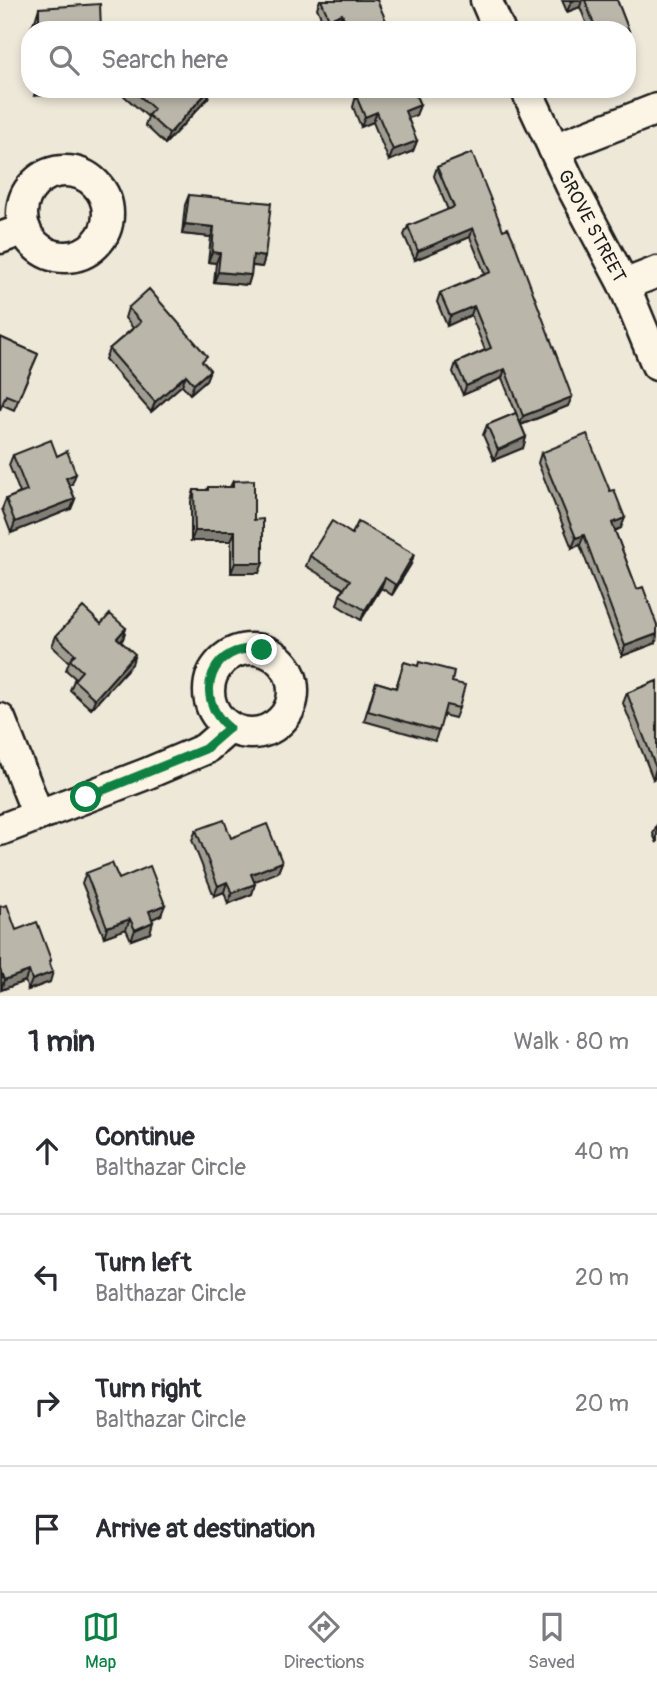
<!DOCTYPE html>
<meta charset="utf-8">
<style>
body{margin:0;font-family:Pangolin,sans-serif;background:#f2f2f3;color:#2b2b33}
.stop{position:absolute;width:21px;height:21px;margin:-16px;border:5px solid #0b8043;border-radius:50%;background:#fff}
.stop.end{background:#0b8043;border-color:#fff;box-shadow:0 2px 7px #0008}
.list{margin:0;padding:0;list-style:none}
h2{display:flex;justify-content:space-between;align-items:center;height:91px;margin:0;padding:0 28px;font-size:30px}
h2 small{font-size:23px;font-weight:400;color:#7c7c81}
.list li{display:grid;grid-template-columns:46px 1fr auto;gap:21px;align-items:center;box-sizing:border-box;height:126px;padding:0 28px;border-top:2px solid #e1e1e2}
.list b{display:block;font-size:26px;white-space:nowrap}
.list p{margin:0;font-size:23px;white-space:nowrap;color:#7c7c81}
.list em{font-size:23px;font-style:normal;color:#7c7c81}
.icon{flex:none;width:38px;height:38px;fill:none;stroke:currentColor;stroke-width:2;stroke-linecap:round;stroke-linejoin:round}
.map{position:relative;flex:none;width:657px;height:996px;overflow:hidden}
.search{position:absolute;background:#fff;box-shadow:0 4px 10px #0003;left:21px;right:21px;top:21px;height:77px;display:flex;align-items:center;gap:18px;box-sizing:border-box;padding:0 24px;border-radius:28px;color:#7c7c81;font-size:26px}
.sheet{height:595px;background:#fff}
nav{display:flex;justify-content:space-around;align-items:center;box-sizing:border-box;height:98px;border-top:2px solid #e1e1e2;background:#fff;font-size:19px;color:#7c7c81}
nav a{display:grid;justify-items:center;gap:4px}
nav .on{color:#0b8043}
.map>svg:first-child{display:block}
</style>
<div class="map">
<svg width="657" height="996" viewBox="0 0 657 996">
<rect width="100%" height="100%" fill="#eee8d9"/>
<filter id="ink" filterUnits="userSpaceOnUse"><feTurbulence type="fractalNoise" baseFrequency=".0143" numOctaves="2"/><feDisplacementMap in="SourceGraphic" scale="14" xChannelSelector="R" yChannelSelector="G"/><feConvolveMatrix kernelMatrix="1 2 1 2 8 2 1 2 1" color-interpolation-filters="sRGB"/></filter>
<g filter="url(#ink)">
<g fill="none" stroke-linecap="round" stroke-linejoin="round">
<defs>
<g id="minor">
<path d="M486,0L499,30"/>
<path id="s1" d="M526,89L571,185L624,285L657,365"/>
<path d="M554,149L657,109"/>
<circle cx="65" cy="214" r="43"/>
<path d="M0,238L25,229"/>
<path d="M624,285L657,272"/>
<circle cx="251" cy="691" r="42"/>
<path d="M0,719L38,815"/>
<path d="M0,830L146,774L205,749L229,728"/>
</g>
</defs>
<use href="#minor" stroke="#1c1c1c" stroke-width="35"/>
<use href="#minor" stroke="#fcf5e5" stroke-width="30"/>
</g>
<path fill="#a09d92" stroke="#1c1c1c" stroke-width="2" d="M320,0H377L384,30H341L338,24L326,29L317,8Z
M562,0H617L629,31L627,35V30H589L580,7L567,12Z
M39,8L101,30H30L34,21H35Z
M125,89H211L208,98L165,144L145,125L148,117L123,95Z
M363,89H413L420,105L416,115L408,118L417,141L413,151L389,161L373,122L361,127L353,107L356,96L364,93Z
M472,153L568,406L521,425L526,437L523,448L494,460L483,435L487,425L516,413L502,378L463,395L453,372L456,363L485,350L471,315L447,326L437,302L440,293L485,274L470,237L415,260L404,235L408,226L448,210L434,176L437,167Z
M189,195L265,257L262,267L252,266L251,275L248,285L214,282L216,263L208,262L211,237L182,234L185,205Z
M128,308L205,364L210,370L206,380L190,394L182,385L151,412L105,359L109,349L133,328L125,318Z
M0,337L38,354L14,410L3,405Z
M541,453L610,491L621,528L615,531L637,589L657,625L656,643L622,656L580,545L572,548L538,463Z
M13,455L57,456L72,484L69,485L75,499L71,509L11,533L2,509L6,499L20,493L9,465Z
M233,481L254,520L259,573H231V541H191V501L194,490H207L208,487H230Z
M352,534L414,554L411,564L392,595L381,588L361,620L337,605L340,595L344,589L306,566L310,556Z
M101,624L126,628L123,639L121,641L132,664L91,709L70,690L75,678L66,670L69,662L52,646L56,636Z
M404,662L452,682L459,708L455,718L443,715L435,741L364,721L376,682L396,688Z
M657,681V777L653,779L623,703L627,693Z
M657,824V843L653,834Z
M196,830L282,862L278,872L254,881L252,894L228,904L224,892L214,896L192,840Z
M86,873L119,879L161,915L152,919L150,933L131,940L126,929L104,937L82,883Z
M0,907L16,930L51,960L50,963V982L28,990L25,981L1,990Z"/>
<path fill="#827f77" stroke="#1c1c1c" stroke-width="2" d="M575,0H582L580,7L567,12L571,2Z
M342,14L338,24L326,29L329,19Z
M387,23L384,30H370Z
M36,89H61L59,94L34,96Z
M210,89L208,98L165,144L169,134Z
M420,105L416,115L401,121L405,111Z
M377,112L373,122L361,127L365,117Z
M417,141L413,151L389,161L393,150Z
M185,224L214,227L211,237L182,234Z
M473,228L470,237L415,260L418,251Z
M212,252L220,253L216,263L208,262Z
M253,255L265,257L262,267L249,265Z
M218,272L251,275L248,285L214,282Z
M474,306L471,315L447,326L450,316Z
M505,369L502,378L463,395L466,386Z
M210,370L206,380L190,394L194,384Z
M186,375L182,385L151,412L155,402Z
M572,397L568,406L520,425L523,416Z
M526,437L523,448L494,460L498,450Z
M76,474L72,484L63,488L66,478Z
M75,499L71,509L11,533L15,522Z
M625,518L621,528L608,533L612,523Z
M195,531H235L231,541H191Z
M584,535L580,545L572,548L576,538Z
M414,554L411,564L392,595L396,585Z
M235,563H263L259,573H231Z
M385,578L381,588L361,620L365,610Z
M126,628L123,639L114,648L117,638Z
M657,634L656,643L622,656L625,646Z
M135,654L132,664L91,709L95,699Z
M656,768L657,777L653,779Z
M282,862L278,872L248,884L251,874Z
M227,882L224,892L214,896L218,886Z
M255,884L252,894L228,904L232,893Z
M165,905L161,915L146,922L149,911Z
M130,919L126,929L104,937L107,927Z
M153,922L150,933L131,940L135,930Z
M29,971L25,981L1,990L4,980Z
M53,972L50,982L28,990L32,980Z"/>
<path fill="#bab6aa" stroke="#1c1c1c" stroke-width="2" d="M321,0H377L387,23L370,30H349L342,14L329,19Z
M585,0H617L629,31L596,30Z
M100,4L101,30H34V21L39,20V8Z
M132,89H210L169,134L148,115L154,109Z
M371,89H413L420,105L405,111L417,141L393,150L377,112L365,117L356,96L371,90Z
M472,153L503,230L508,228L513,239L572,397L523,416L505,369L466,386L456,363L491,348L474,306L450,316L440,293L491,272L473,228L418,251L408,226L454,207L437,167Z
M189,195L271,203L265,257L253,255L251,275L218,272L220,253L212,252L214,227L185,224Z
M149,289L207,356L202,361L210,370L194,384L186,375L155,402L109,349L141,322L128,308Z
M0,337L38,354L18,400L6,395L0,410Z
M516,413L526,437L498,450L487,425Z
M587,434L610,491L614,490L625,518L612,523L637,589L643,587L657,625V634L625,646L584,535L576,538L541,453Z
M51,440L57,456L67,451L76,474L66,478L75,499L15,522L6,499L27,491L13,455Z
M254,480V520L263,519V563H235V531H195L194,490H208V487H233V481Z
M332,521L352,534L358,522L414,554L396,585L385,578L365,610L340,595L350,580L310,556Z
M83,607L101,624L110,614L126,628L117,638L135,654L95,699L74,680L82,671L70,660L75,654L56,636Z
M404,662L418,666L419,662L454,671L452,682L465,685L459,708L446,705L439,731L368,711L376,682L396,688Z
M657,681V768H656L627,693Z
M224,820L231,838L267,824L282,862L251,874L255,884L232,893L227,882L218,886L196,830Z
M112,863L119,879L150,866L165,905L149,911L153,922L135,930L130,919L107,927L86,873Z
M7,905L16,930L37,922L51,960L49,961L53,972L32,980L29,971L4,980L0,969V907Z"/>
</g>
<g fill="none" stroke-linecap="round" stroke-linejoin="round" filter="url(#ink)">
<path stroke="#0b8043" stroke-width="9" d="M86,797L205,749L229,728C191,697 212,641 262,650"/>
</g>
<g text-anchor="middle" stroke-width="6" stroke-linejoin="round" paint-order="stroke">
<g font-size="19" fill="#1c1c1c" stroke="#fcf5e5">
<text dy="7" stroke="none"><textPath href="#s1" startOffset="152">GROVE STREET</textPath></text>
</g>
</g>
</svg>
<div class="stop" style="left:86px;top:797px"></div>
<div class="stop end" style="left:262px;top:650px"></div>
<div class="search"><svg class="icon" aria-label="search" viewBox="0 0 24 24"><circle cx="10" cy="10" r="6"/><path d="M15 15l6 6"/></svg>Search here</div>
</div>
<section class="sheet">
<h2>1 min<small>Walk · 80 m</small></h2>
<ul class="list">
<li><svg class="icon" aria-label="ahead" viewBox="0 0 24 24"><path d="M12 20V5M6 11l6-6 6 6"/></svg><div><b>Continue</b><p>Balthazar Circle</p></div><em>40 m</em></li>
<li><svg class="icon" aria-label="left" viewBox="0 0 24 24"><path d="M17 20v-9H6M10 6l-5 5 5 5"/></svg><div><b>Turn left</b><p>Balthazar Circle</p></div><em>20 m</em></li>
<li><svg class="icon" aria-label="right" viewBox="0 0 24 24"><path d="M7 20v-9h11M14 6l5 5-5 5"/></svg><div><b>Turn right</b><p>Balthazar Circle</p></div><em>20 m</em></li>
<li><svg class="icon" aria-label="arrive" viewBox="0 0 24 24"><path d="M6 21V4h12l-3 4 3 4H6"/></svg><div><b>Arrive at destination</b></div></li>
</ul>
</section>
<nav>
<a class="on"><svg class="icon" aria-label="map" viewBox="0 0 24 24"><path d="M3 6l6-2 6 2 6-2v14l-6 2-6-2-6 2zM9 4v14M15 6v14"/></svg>Map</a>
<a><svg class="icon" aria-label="directions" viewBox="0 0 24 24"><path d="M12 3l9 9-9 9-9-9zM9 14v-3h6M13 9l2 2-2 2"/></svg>Directions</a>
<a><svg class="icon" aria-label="saved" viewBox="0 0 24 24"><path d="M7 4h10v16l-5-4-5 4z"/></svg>Saved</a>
</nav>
